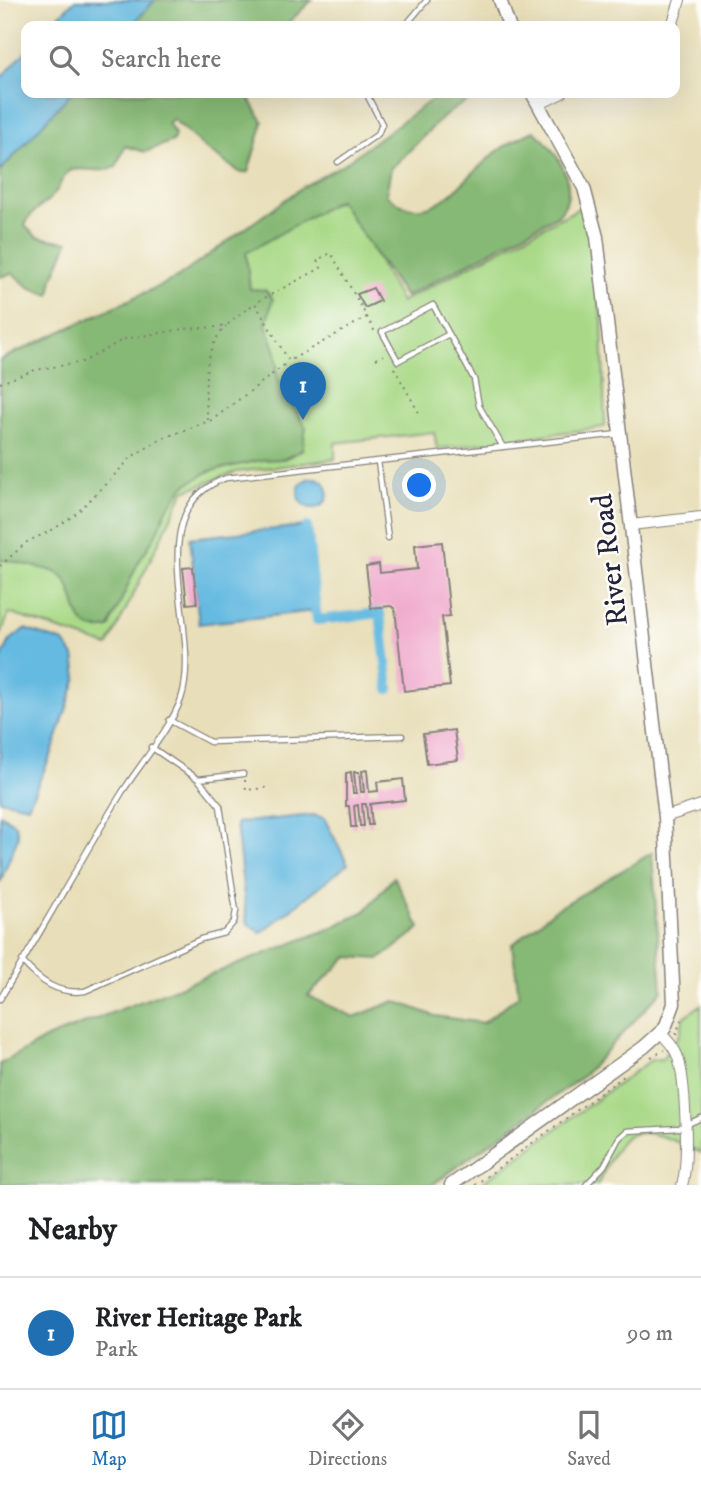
<!DOCTYPE html>
<style>
body{margin:0;font-family:"IM FELL DW Pica",serif;background:#f6f6f6;color:#202124}
.you{position:absolute;left:420px;top:486px;width:24px;height:24px;margin:-18px;border:5px solid #fff;border-radius:50%;background:#1a73e8;box-shadow:0 0 0 10px #1a73e833}
.badge{display:grid;place-items:center;width:46px;height:46px;border-radius:50%;background:#1f6fb2;color:#fff;font-size:23px;font-weight:700}
.pin{position:absolute;translate:-50% -58px;filter:drop-shadow(0 2px 4px #0008)}
.pin::after{content:'';position:absolute;top:37px;width:24px;height:21px;background:inherit;clip-path:polygon(0 0,100% 0,50% 100%)}
.list{margin:0;padding:0;list-style:none}
h2{display:flex;justify-content:space-between;align-items:center;height:91px;margin:0;padding:0 28px;font-size:30px}
h2 small{font-size:23px;font-weight:400;color:#757577}
.list li{display:grid;grid-template-columns:46px 1fr auto;gap:21px;align-items:center;box-sizing:border-box;height:112px;padding:0 28px;border-top:2px solid #e0e0e0}
.list b{display:block;font-size:26px;white-space:nowrap}
.list p{margin:0;font-size:23px;white-space:nowrap;color:#757577}
.list em{font-size:23px;font-style:normal;color:#757577}
.icon{flex:none;width:38px;height:38px;fill:none;stroke:currentColor;stroke-width:2;stroke-linecap:round;stroke-linejoin:round}
.map{position:relative;flex:none;width:701px;height:1185px;overflow:hidden}
.search{position:absolute;background:#fff;box-shadow:0 7px 28px #0002;left:21px;right:21px;top:21px;height:77px;display:flex;align-items:center;gap:18px;box-sizing:border-box;padding:0 24px;border-radius:14px;color:#757577;font-size:26px}
.sheet{height:203px;background:#fff}
nav{display:flex;justify-content:space-around;align-items:center;box-sizing:border-box;height:98px;border-top:2px solid #e0e0e0;background:#fff;font-size:19px;color:#757577}
nav a{display:grid;justify-items:center;gap:4px}
nav .on{color:#1f6fb2}
.map>svg:first-child{display:block}
</style>
<div class="map">
<svg width="701" height="1185" viewBox="0 0 701 1185">
<rect width="100%" height="100%" fill="#fdfcf7"/>
<filter id="ink" filterUnits="userSpaceOnUse"><feTurbulence type="fractalNoise" baseFrequency=".0143" numOctaves="2"/><feDisplacementMap in="SourceGraphic" scale="14" xChannelSelector="R" yChannelSelector="G"/><feConvolveMatrix kernelMatrix="1 2 1 2 8 2 1 2 1" color-interpolation-filters="sRGB"/></filter>
<filter id="wash" filterUnits="userSpaceOnUse"><feTurbulence type="fractalNoise" baseFrequency=".00686" numOctaves="4" result="noise"/><feDisplacementMap in="SourceGraphic" scale="28" xChannelSelector="R" yChannelSelector="G"/><feGaussianBlur stdDeviation="1.57" result="paint"/><feColorMatrix in="noise" values="0 0 0 0 0 0 0 0 0 0 0 0 0 0 0 0 0 1.4 0 .05"/><feComposite in="paint" operator="in"/></filter>
<g filter="url(#wash)">
<rect width="100%" height="100%" fill="#e8dfba"/>
<path fill="#a9d987" stroke="#667e61" stroke-width="2" d="M342,194L401,302L585,205L602,321L605,427L437,449L434,432L335,443V459L236,472L184,491L108,646L9,613L0,637V360L177,278Z
M701,1005V1153C684,1145 644,1124 626,1137C614,1146 605,1172 597,1185H479L651,1060L662,1059L680,1034L684,1017Z"/>
<path fill="#86b974" stroke="#546e58" stroke-width="2" d="M155,0H312L285,26H131Z
M71,93H246L263,122L248,172L241,173L206,149L173,119L168,123L175,134L173,141L145,152L125,146L116,167C101,174 86,167 72,170C63,173 60,186 55,193C46,205 29,211 25,226L37,237L68,242L53,278L50,295L29,287L12,273L0,277V171Z
M441,93H487C442,107 425,139 391,168L386,195C432,234 462,178 495,153C507,144 520,137 534,131C558,150 583,191 557,216L405,297L339,200L246,253L250,289L265,290L273,299L266,324L276,352L278,380L306,428L302,450L284,459L262,460L210,471L184,486L167,509L156,534L137,565L109,628C67,638 82,590 59,574C51,569 36,567 27,565C18,563 8,559 0,560V360L177,278L304,186L345,163Z
M652,853L662,991L583,1076L432,1185H0V1064L49,1037L329,929L365,911L394,877L420,928L380,959L347,957L308,996L354,1017L395,1001L435,1016L483,1023L519,995L512,945L555,910Z"/>
<path fill="#65bae1" stroke="#446e8e" stroke-width="2" d="M75,0H155L131,26H49Z
M26,51V93H71L0,171V79Z
M298 493a15 15 0 1 1 30 0a15 15 0 1 1-30 0Z
M304,526L314,611L199,624L190,538Z
M25,629L64,642L74,656L77,677L52,753L28,806L0,800V662L10,640Z
M0,814L16,825L18,837L0,883Z
M313,815L324,818L348,864L261,933L247,923L236,823Z"/>
<g fill="none" stroke-linecap="round" stroke-linejoin="round">
<path stroke="#65bae1" stroke-width="10" d="M307,527L317,620L380,613L389,689"/>
</g>
<g id="blocks">
<path fill="#f0aace" d="M373,288L380,301L365,308L357,294Z
M442,542L450,616L442,617L450,686L404,691L395,609L391,606L371,608L366,566L379,564L380,573L417,569L415,545Z
M193,567L197,603L187,604L183,568Z
M454,730L458,760L427,764L423,734Z
M367,770L369,792L378,791L377,782L403,779L405,800L370,804L372,825H368L366,804H362L364,826H360L358,805L354,806L356,827H351L349,806H346V773L351,772L353,793H356L354,772H359L361,792H364L362,771Z"/>
</g>
</g>
<g filter="url(#ink)">
<use href="#blocks" fill-opacity="0" stroke="#85807a" stroke-width="2"/>
<g fill="none" stroke-linecap="round" stroke-linejoin="round">
<defs>
<path id="service" d="M405,26L427,0
M338,162L378,134L382,124L366,93
M449,334L398,361L382,332L433,305L474,379L479,406L503,447
M378,461L388,538
M169,720L210,742L402,736
M151,747L198,779L243,774
M22,961C39,981 58,995 85,991L201,939L224,933L234,922L236,911L220,806L198,779
M0,999C42,931 80,861 121,794C138,767 171,728 181,699C204,632 136,510 226,478L619,434
M586,1185L604,1166L619,1138L627,1131L679,1128L701,1118"/>
<path id="minor" d="M672,26L680,0
M538,105L562,93
M631,525L701,517
M665,817L701,805
M661,1033C667,1040 674,1046 677,1055C686,1076 689,1163 682,1185"/>
<path id="tertiary" d="M500,0L509,26
M451,1185L644,1047L665,1028L674,1004L665,817L597,237L584,188L532,93"/>
</defs>
<use href="#service" stroke="#85807a" stroke-width="7"/>
<use href="#minor" stroke="#85807a" stroke-width="12"/>
<use href="#tertiary" stroke="#85807a" stroke-width="15"/>
<path stroke="#85807a" stroke-width="2" stroke-dasharray="2 5" stroke-linecap="butt" d="M367,317L289,361L255,303L321,268L317,260L331,253L367,317L375,332
M376,359L386,354
M394,368L419,413
M0,383L35,370L83,362L124,339L183,329L218,327L228,324L255,303
M208,420C204,390 202,350 226,326
M0,566L27,542L54,529L77,513L133,456L163,438L212,420L287,363
M245,780L246,790L265,788L263,785
M676,1035L682,1017
M651,1057L664,1050
M475,1185L624,1076"/>
<use href="#service" stroke="#fff" stroke-width="4.5"/>
<use href="#minor" stroke="#fff" stroke-width="10"/>
<use href="#tertiary" stroke="#fff" stroke-width="12"/>
</g>
</g>
<g text-anchor="middle" stroke-width="5" stroke-linejoin="round" paint-order="stroke">
<g font-size="30" fill="#22223b" stroke="#fdfcf7">
<text transform="translate(609 560) rotate(-97)" y="10">River Road</text>
</g>
</g>
</svg>
<div class="you"></div>
<div class="pin badge" style="left:303px;top:420px">1</div>
<div class="search"><svg class="icon" aria-label="search" viewBox="0 0 24 24"><circle cx="10" cy="10" r="6"/><path d="M15 15l6 6"/></svg>Search here</div>
</div>
<section class="sheet">
<h2>Nearby<small></small></h2>
<ul class="list">
<li><span class="badge">1</span><div><b>River Heritage Park</b><p>Park</p></div><em>90 m</em></li>
</ul>
</section>
<nav>
<a class="on"><svg class="icon" aria-label="map" viewBox="0 0 24 24"><path d="M3 6l6-2 6 2 6-2v14l-6 2-6-2-6 2zM9 4v14M15 6v14"/></svg>Map</a>
<a><svg class="icon" aria-label="directions" viewBox="0 0 24 24"><path d="M12 3l9 9-9 9-9-9zM9 14v-3h6M13 9l2 2-2 2"/></svg>Directions</a>
<a><svg class="icon" aria-label="saved" viewBox="0 0 24 24"><path d="M7 4h10v16l-5-4-5 4z"/></svg>Saved</a>
</nav>
